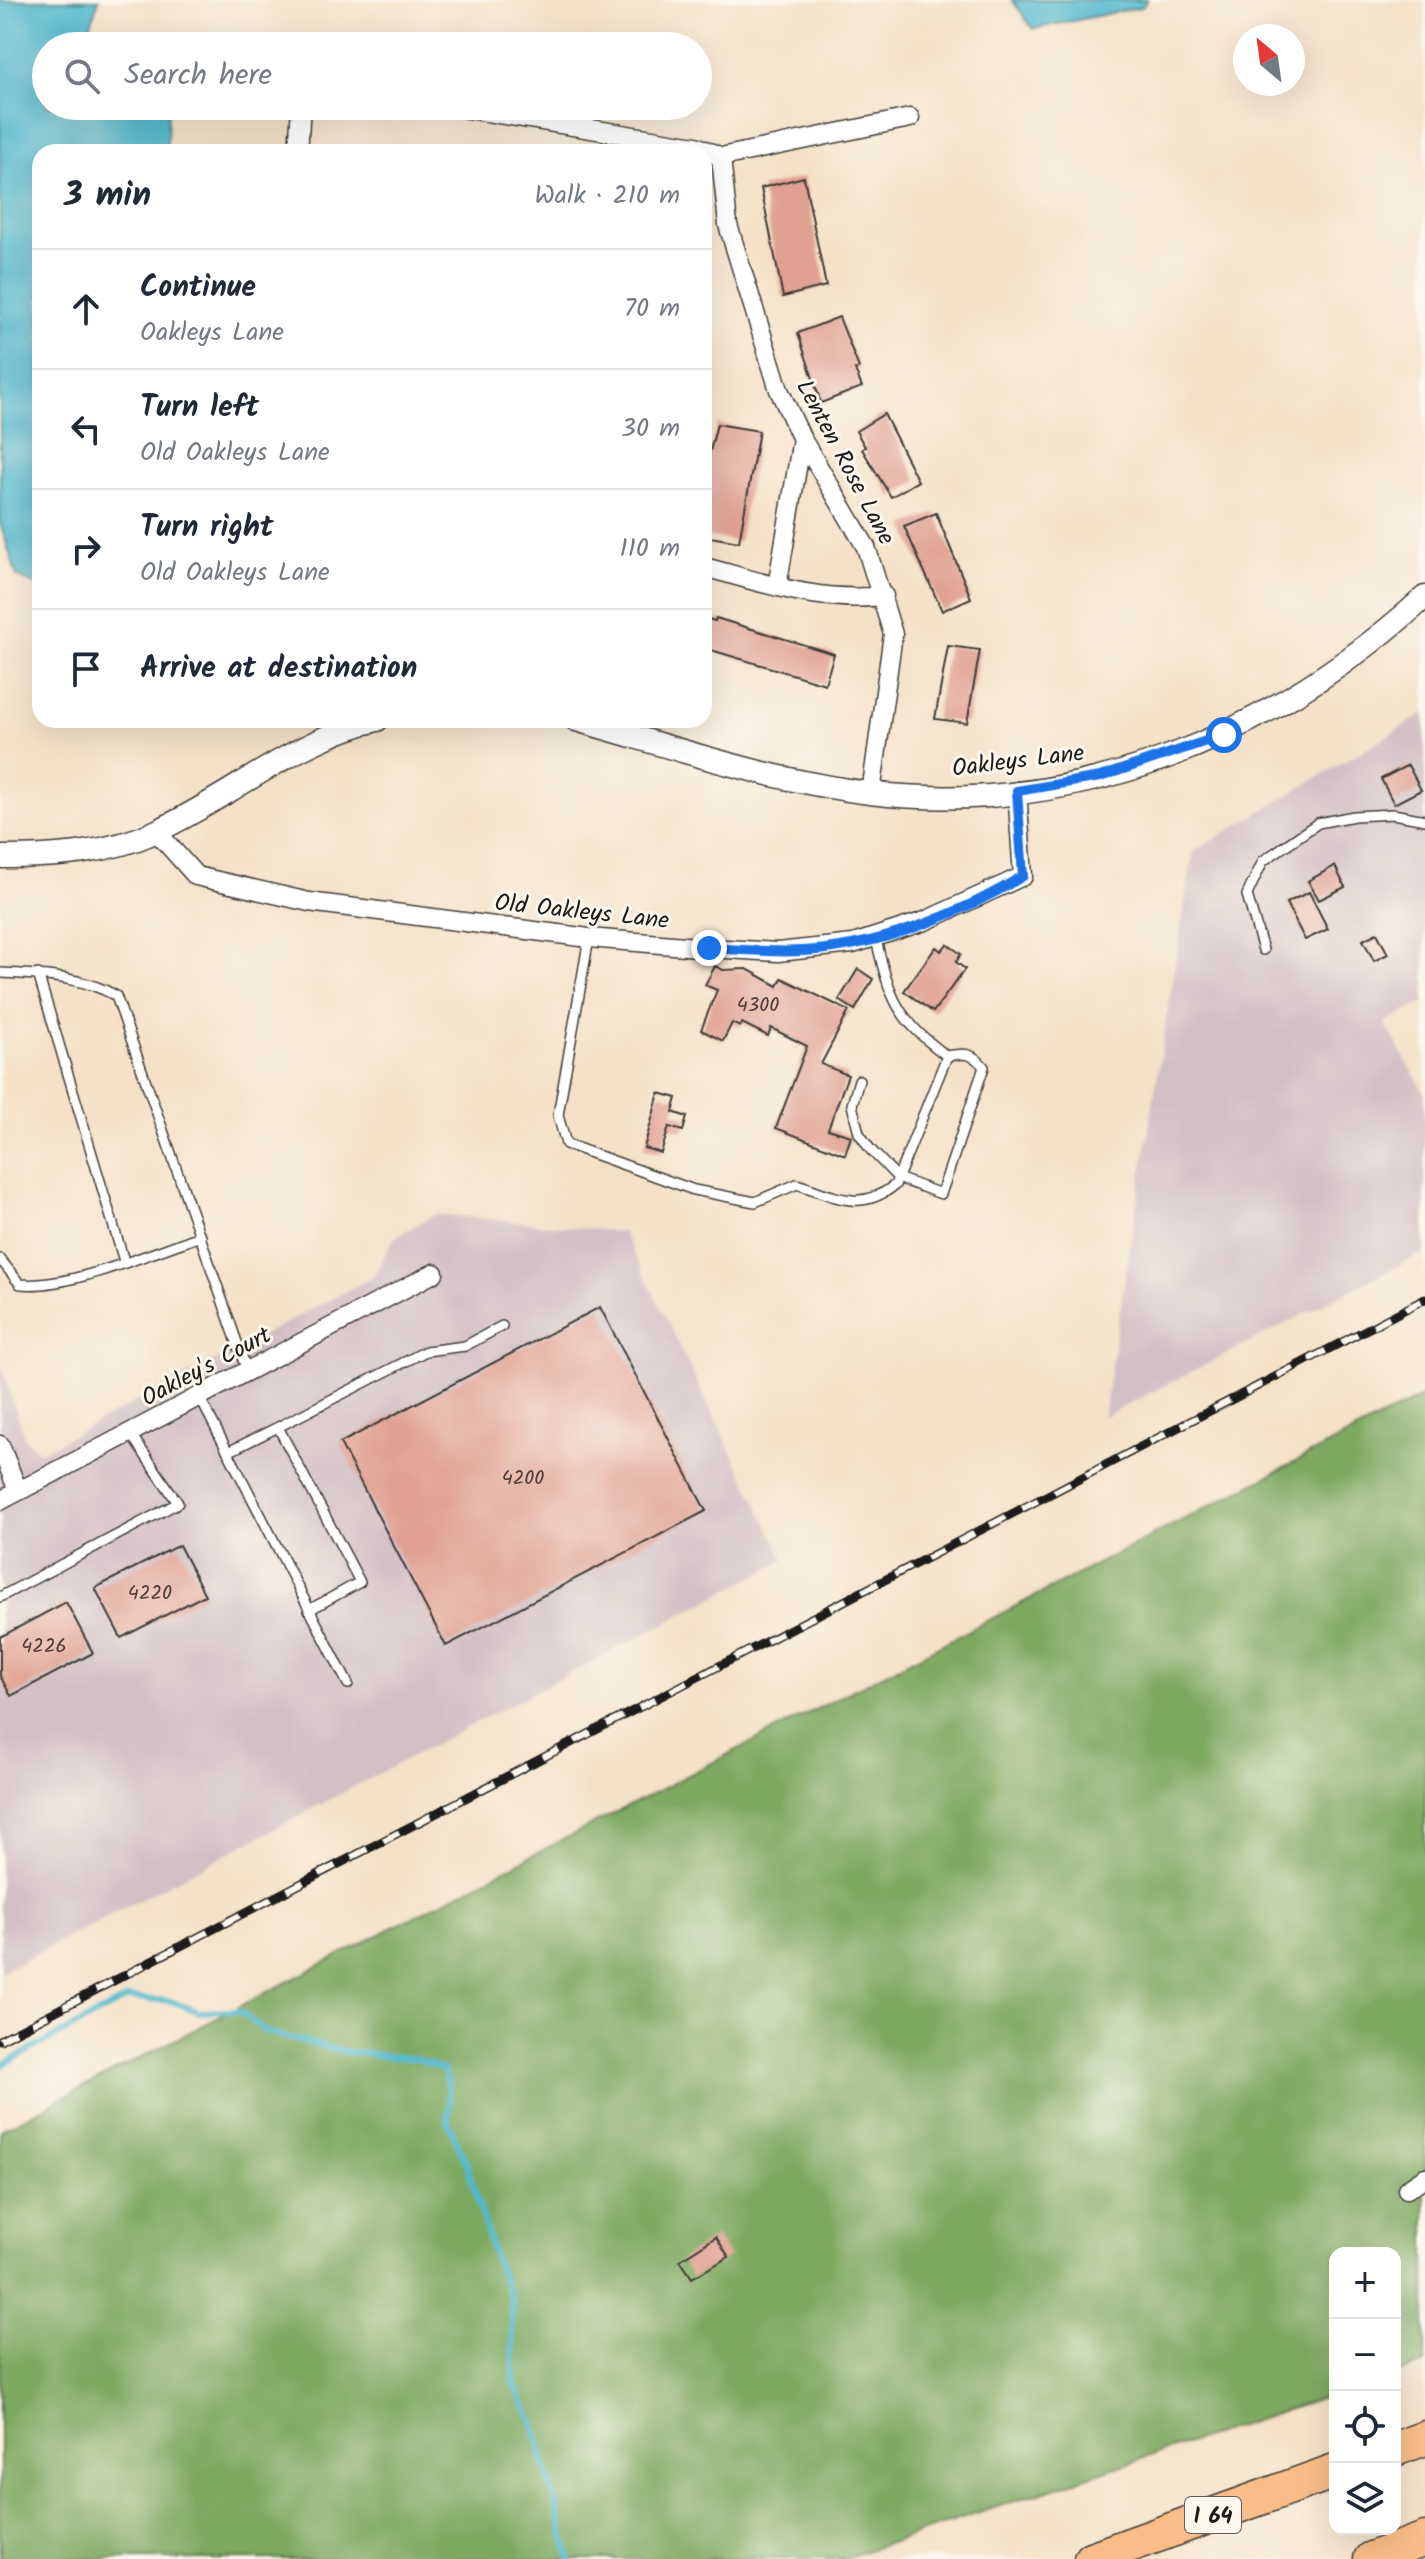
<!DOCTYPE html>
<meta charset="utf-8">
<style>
body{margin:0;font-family:Kalam,sans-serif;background:#f2f2f3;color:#1f2937}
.controls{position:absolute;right:24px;bottom:24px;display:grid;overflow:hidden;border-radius:16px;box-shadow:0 8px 32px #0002}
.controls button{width:72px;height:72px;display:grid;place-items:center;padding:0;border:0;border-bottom:2px solid #e0e1e3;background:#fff;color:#1f2937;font:40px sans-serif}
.compass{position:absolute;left:1233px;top:24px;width:72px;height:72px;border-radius:50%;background:#fff;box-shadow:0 8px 32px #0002;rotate:331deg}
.stop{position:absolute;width:24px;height:24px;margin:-18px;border:6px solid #1a73e8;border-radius:50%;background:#fff}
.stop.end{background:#1a73e8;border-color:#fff;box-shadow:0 2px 8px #0008}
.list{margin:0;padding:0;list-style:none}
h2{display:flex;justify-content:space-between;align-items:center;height:104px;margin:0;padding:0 32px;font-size:34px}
h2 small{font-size:26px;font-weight:400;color:#747a83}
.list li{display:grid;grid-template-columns:52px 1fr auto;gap:24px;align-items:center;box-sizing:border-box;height:120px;padding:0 32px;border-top:2px solid #e0e1e3}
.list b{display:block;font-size:30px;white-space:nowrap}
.list p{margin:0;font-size:26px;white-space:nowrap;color:#747a83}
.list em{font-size:26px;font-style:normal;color:#747a83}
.icon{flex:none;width:44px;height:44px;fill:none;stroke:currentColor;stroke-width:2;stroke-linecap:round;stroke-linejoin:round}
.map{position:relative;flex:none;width:1425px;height:2559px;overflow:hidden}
.search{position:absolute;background:#fff;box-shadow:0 8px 32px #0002;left:32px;top:32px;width:680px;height:88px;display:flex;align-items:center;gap:20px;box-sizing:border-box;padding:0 28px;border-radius:44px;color:#747a83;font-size:30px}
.panel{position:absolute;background:#fff;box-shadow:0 8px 32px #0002;left:32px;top:144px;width:680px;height:584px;border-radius:24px}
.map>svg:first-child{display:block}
</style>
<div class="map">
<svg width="1425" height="2559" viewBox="0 0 1425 2559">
<rect width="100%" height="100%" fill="#fbf7ec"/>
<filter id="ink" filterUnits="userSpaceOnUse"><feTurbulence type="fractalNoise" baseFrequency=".0125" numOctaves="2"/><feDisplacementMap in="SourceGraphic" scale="16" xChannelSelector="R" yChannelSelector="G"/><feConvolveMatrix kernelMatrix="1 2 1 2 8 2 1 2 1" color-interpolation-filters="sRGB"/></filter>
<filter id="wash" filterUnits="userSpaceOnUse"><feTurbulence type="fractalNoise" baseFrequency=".006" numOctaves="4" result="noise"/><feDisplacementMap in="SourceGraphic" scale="32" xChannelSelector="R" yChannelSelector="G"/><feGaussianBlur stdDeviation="1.8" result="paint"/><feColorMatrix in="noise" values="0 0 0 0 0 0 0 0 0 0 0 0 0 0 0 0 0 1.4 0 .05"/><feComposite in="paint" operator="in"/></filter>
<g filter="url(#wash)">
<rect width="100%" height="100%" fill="#f5e1c7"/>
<path fill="#d2bec5" d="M1425,713V1002L1385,1023L1425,1094V1252L1103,1417L1193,852Z
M435,1214L623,1232L785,1560L0,1973V1362L25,1439L41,1452L373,1277L394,1238Z"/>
<path fill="#7ea961" stroke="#4d623e" stroke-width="2" d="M1425,1395V2364L1395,2374V2253H1335V2394L842,2559H0V2130Z"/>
<path fill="#4fb7cd" stroke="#366a74" stroke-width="2" d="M0,0H99L86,38L168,46H46V106H168L167,152H40V587L17,576L0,523Z
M1012,0H1147L1142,7L1033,29Z"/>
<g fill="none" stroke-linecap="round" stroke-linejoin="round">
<path stroke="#4fb7cd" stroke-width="6" d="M0,2066L128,1998L171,2001L199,2012L239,2011L266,2032L347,2052L418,2059L444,2070L449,2089L448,2122L467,2165L495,2260L511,2298L514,2383L534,2425L570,2559"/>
</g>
<g id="blocks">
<path fill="#e0a092" d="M804,177L826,286L783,297L761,188Z
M839,317L859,368L855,370L862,387L821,403L798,333Z
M884,414L918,481L891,497L862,449L865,447L856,431Z
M717,424L759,431L739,542L704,536V475Z
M936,513L971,598L942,611L904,526Z
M704,618L715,621L716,618L834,654L825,684L704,648Z
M948,646L980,650L967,723L935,719Z
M1408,765L1421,790L1394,804L1381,779Z
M1335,866L1345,887L1319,900L1308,881Z
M1309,892L1328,929L1305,940L1286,903Z
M1377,933L1388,954L1374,961L1363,940Z
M947,944L961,954L956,962L965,969L933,1012L904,991L936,947L941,951Z
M715,966L723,970L747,969L778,986L782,978L849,1011L821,1064L848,1075L828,1129L851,1136L845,1155L776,1128L807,1046L771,1028L768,1036L742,1023L740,1027L732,1023L723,1041L701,1030L717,990L705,985Z
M858,969L873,979L855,1010L839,1000Z
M659,1093L677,1098L673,1112L687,1117L683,1131L669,1127L661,1153L644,1148Z
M600,1307L706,1511L446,1646L340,1443Z
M179,1545L205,1595L121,1638L95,1588Z
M66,1602L93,1653L11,1696L0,1676V1637Z
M716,2237L729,2257L692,2278L680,2260Z"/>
</g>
</g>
<g filter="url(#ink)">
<use href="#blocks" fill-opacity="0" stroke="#3d3a36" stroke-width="2"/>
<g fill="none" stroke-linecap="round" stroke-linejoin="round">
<defs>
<path id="service" d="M589,938L558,1115L566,1144L694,1190L755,1202L797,1184C835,1196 860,1213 895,1185L947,1056
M1263,950L1247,895L1263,861L1318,823L1354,816L1393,814L1425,820
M0,973C37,974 84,977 116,996L247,1371
M38,974L124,1261
M859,1080L852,1105L859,1133L870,1149L898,1178L941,1194L984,1067C972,1052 965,1053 947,1056C896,1018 890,999 876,939
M0,1259L20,1284C70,1289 152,1252 201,1236
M199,1396L348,1684
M228,1452L278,1427
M0,1597L178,1503L130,1433
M309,1610L360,1582L278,1427L426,1351L465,1346L502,1326"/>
<path id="minor" d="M449,106L696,146L721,157L910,118
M298,152L301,106
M721,157L728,225L779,390L802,439L866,547L893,634L871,793
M704,567C769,584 816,603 884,596
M777,587L802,439
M156,831L196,876L309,902L589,938L709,948L778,952L853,944L925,921L1023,876L1017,791
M0,1445L18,1491
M0,1501L434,1273
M1407,2189L1425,2177"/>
<path id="tertiary" d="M576,720C672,747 770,781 870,793C1081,818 1272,735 1425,597
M0,857C53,857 108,854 157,831C230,797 298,738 377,720"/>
<path id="motorway" d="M1395,2449L1425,2438
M1091,2559L1335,2471
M1371,2559L1425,2539"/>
</defs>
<use href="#service" stroke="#3d3a36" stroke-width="12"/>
<use href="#minor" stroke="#3d3a36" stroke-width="21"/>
<use href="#tertiary" stroke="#3d3a36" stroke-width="25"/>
<use href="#motorway" stroke="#3d3a36" stroke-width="37"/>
<use href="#service" stroke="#fff" stroke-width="9"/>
<use href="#minor" stroke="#fff" stroke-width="18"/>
<use href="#tertiary" stroke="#fff" stroke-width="22"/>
<use href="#motorway" stroke="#f8bd88" stroke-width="34"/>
<defs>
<path id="rail" d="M0,2040L1425,1299"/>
</defs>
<use href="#rail" stroke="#1c1c1c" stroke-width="9"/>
<use href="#rail" stroke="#fbf7ec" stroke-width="6" stroke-dasharray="18" stroke-linecap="butt"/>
</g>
</g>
<g fill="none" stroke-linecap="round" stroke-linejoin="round" filter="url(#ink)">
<path stroke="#1a73e8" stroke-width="10" d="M709,948C748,950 788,954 826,949C892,941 966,911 1023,876L1017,791L1100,777L1224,735"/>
</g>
<g text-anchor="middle" stroke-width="6" stroke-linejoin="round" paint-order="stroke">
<g font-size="20" fill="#4d3d3a">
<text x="758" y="1011">4300</text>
<text x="523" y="1484">4200</text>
<text x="150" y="1599">4220</text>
<text x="44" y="1652">4226</text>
</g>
<rect fill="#fbf7ec" stroke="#5f5e5a" stroke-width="2" x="1185" y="2497" width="56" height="36" rx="6"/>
<g font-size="22" font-weight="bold" fill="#1c1c1c">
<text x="1213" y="2523">I 64</text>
</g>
<g font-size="24" fill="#1c1c1c" stroke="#fbf7ec">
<text transform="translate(846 462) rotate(62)" y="8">Lenten Rose Lane</text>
<text transform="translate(1018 760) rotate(-7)" y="8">Oakleys Lane</text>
<text transform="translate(582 911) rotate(6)" y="8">Old Oakleys Lane</text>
<text transform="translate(206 1366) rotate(-28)" y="8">Oakley's Court</text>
</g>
</g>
</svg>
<div class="controls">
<button>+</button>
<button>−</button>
<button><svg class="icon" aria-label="locate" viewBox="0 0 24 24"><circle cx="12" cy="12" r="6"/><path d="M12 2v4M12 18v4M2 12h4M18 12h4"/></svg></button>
<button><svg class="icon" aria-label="layers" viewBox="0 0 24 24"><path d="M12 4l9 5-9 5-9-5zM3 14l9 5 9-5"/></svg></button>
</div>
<svg class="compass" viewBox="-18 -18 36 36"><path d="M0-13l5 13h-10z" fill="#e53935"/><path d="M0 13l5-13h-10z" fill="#747a83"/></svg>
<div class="stop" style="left:1224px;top:735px"></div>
<div class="stop end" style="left:709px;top:948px"></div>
<div class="search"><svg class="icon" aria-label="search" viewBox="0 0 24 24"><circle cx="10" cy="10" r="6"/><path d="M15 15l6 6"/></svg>Search here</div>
<section class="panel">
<h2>3 min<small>Walk · 210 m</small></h2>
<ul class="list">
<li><svg class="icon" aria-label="ahead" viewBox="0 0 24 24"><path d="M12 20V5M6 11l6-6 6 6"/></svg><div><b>Continue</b><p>Oakleys Lane</p></div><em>70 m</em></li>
<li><svg class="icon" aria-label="left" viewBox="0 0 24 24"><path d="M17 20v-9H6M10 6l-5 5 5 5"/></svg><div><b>Turn left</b><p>Old Oakleys Lane</p></div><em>30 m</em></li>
<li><svg class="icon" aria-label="right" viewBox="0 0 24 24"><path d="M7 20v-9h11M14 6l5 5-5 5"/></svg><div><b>Turn right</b><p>Old Oakleys Lane</p></div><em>110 m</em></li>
<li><svg class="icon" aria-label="arrive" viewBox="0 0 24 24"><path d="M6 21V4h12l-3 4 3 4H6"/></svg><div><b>Arrive at destination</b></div></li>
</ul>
</section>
</div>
